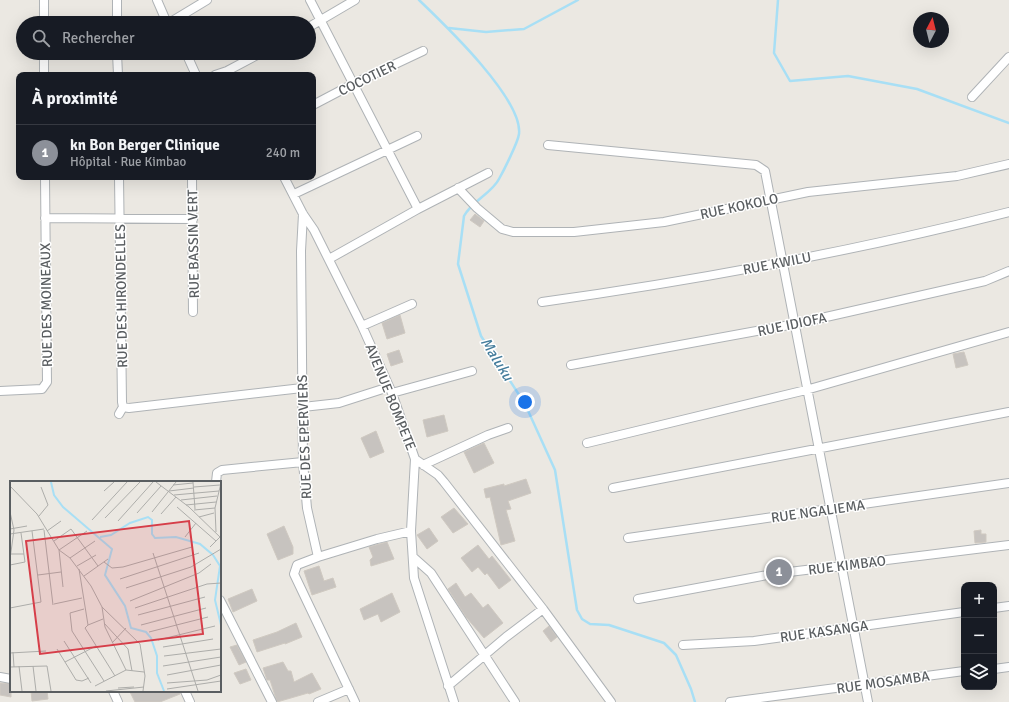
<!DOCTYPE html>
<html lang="fr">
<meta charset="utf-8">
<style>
body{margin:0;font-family:Signika,sans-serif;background:#20242c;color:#f1f3f6}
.controls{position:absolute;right:12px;bottom:12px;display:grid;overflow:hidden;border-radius:8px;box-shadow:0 4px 16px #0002}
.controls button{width:36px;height:36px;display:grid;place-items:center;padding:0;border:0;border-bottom:1px solid #363941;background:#171b24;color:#f1f3f6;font:20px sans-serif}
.compass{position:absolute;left:913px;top:12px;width:36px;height:36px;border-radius:50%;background:#171b24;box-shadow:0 4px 16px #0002;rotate:7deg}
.you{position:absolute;left:525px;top:402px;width:14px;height:14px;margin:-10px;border:3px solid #fff;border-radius:50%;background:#1a73e8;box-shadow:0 0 0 6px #1a73e833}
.badge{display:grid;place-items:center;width:26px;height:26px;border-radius:50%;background:#8c9099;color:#fff;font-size:13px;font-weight:700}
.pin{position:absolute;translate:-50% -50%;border:2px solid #fff;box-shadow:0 1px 4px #0006}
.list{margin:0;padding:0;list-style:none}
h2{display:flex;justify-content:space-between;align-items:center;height:52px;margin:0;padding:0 16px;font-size:17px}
h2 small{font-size:13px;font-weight:400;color:#9ea1a6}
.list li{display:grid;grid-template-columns:26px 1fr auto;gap:12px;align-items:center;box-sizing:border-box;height:56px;padding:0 16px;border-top:1px solid #363941}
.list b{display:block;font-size:15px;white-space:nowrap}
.list p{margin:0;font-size:13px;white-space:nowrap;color:#9ea1a6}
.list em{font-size:13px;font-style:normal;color:#9ea1a6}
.icon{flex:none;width:22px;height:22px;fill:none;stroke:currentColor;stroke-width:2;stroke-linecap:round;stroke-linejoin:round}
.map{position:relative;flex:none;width:1009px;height:702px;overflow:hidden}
.search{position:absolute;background:#171b24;box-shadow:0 4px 16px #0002;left:16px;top:16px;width:300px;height:44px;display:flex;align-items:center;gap:10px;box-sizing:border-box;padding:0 14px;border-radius:22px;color:#9ea1a6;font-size:15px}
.panel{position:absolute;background:#171b24;box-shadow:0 4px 16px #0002;left:16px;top:72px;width:300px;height:108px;border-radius:8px}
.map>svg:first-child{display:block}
</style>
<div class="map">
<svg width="1009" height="702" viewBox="0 0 1009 702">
<rect width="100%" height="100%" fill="#ebe8e2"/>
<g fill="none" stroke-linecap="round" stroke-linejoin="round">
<path stroke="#a8dff5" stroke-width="2.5" d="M419,0C444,24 523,99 519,134C518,142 504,170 499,179C492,193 472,201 464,216L458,264L481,336L525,404L555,470L577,610L582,619L590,624L609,625L664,643L676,655L691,689L695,702
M778,0L774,53L790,81L848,76L917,89L1009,123
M449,28L486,32L524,29L578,0"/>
</g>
<path fill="#c7c3bf" stroke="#cfc9c1" d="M475,214L484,221L480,227L470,220Z
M400,315L405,333L387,339L382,323Z
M399,350L403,362L391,366L387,354Z
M964,352L968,365L956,368L953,354Z
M444,415L448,431L427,437L423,420Z
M376,431L384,452L370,458L361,438Z
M484,443L494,463L474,473L464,452Z
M526,479L531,493L508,501L511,509L506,510L515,541L501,545L490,497L486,498L484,489L504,484V486Z
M454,508L468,524L453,533L441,517Z
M284,526L293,547V554L278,560L267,534Z
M429,528L438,541L427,549L417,535Z
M981,530V534H986V542L975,543L974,531Z
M387,542L394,559L371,566L370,560L373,557L369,547Z
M478,545L489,559L492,556L511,580L499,589L487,573L485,575L478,567L472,572L461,558Z
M319,566L324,581L333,578L336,587L312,595L304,571Z
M456,583L465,597L471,593L483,608L488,604L503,623L484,638L466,617L448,589Z
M252,589L257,601L233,612L228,599Z
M392,593L400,612L381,622L378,614L364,620L360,609Z
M296,623L302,637L285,644V643L257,652L253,640L277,632Z
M549,626L557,637L551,642L543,631Z
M237,645L246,662L239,665L230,647Z
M283,662L288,671H291L294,682L312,673L321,689L309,694L308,693L277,702L270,680H267L263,668Z
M246,669L251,680L240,684L234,673Z
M0,683L11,684V697L0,695Z
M31,691H47L48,699L32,701Z
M135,691H180V694L160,702H135L130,692Z"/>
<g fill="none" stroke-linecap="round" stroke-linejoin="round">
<defs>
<path id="minor" d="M44,0V23
M157,0L167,23
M310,0L418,209
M117,23V0
M169,23L207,0
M309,27L355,0
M44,53V75
M117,53L118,75
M186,53L196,75
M215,75L227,71L261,53
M972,97L1009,57
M313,105L353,84L423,51
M548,145L756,165L765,171L868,702
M192,177L193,312
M284,177L303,214L314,230L362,326L392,393L415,459L411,531L414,578L454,702
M458,188L477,208L502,229L513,232H574L664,222L808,192L957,176L1009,164
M294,194L417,136
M303,214L301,251L303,462L307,508L318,557L297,565L294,574L355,702
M45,218L193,219
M329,259L418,209L488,173
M542,302C699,280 855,251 1009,212
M362,326L412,304
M571,365L795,324L985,281L1009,271
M0,391L42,389L47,382L45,177
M392,393L472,371
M123,407L129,408L302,388
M303,407L339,403L389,387
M119,414L123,407L122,402L119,177
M587,443L806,390L1009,332
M415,459L438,475L444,482L543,609L611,702
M423,465L488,435L508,428
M216,482L217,473L222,470L303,462
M613,488L1009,412
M628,538L1009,483
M318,557L377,539L411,531
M413,557L431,573L515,702
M638,599L773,574L1009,545
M220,600L272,702
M994,608L1009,606
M683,645L754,641L964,612
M994,669L1009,667
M0,677L11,679
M448,686L506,637L543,609
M113,691L118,702
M185,691L190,702
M318,702L349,689
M730,702L964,671"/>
</defs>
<use href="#minor" stroke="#afb3b6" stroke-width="10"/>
<use href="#minor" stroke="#fff" stroke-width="8"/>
</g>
<g text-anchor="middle" stroke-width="3" stroke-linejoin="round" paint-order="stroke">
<g font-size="14" fill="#5a5e61" stroke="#fff">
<text transform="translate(367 78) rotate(-26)" y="5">COCOTIER</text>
<text transform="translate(739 206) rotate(-12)" y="5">RUE KOKOLO</text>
<text transform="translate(193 244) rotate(-91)" y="5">RUE BASSIN VERT</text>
<text transform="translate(777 263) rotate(-11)" y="5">RUE KWILU</text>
<text transform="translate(121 296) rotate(-91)" y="5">RUE DES HIRONDELLES</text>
<text transform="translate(46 305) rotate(-91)" y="5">RUE DES MOINEAUX</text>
<text transform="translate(792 324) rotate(-12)" y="5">RUE IDIOFA</text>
<text transform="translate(391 397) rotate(68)" y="5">AVENUE BOMPETE</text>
<text transform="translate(304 437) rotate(-92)" y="5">RUE DES EPERVIERS</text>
<text transform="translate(818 511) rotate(-8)" y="5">RUE NGALIEMA</text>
<text transform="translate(847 565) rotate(-7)" y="5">RUE KIMBAO</text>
<text transform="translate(824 631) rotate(-8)" y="5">RUE KASANGA</text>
<text transform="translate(883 682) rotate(-8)" y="5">RUE MOSAMBA</text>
</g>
<g font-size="15" font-style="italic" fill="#457d9c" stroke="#fff">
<text transform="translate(497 359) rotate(58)" y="5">Maluku</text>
</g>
</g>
<g transform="translate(10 481)">
<rect width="211" height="211" fill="#ebe8e2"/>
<path fill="none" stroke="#a8dff5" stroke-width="2" d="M41,1L44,14L53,26L102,68L95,94L115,125L121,147L136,151L141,157L147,175V192L154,210M90,56L101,54L120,42L138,36L142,39V53L145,57L166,56L190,63L203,74L210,85L205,119L211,144"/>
<path fill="none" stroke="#adadaa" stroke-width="1" d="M146,1L179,26L211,57M183,1L185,28M163,4L183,2M0,5L27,33L49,69L60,77L81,105L92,126L95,146L116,189M184,6L210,4M94,10L104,1M159,10L184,7M164,14L209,10M171,19L207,15M176,24L206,21M167,26L206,60M184,29L205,27M0,31L4,49L0,78M142,31L166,1M127,32L151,5M151,33L166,16M29,35L38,24L31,6M189,36L204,32M95,37L130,1M82,39L117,1M108,40L143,1M0,48L17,45M34,49L43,124M37,50L51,40M206,51L205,27L211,2M0,53L34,48M175,56L186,42M44,60L61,48L88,85M200,66L210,56M143,72L188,210M1,73H14M60,77L85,60M94,81L102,87L113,86L182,66M0,84L15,81L11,52M67,85L86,74M69,88L78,144L75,147L105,195M28,94L51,91M74,95L98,78M110,98L189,72M53,106L49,69L77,50M116,107L181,86L211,68M120,120L189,92L201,83M44,123L72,117M92,126L130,163L135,195L133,210M0,127L31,121L22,50M125,127L197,103L211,102M74,128L60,132L62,150L94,200M128,134L195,116M94,142L118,168L122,190M78,144L93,138M131,144L196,127M139,151L198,136M148,159L205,145M54,160L81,202M102,162L116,147M153,166L203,158M47,168L66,199L72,200L79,197M3,171L4,186M0,172L36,170M154,175L211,168M55,181L86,165M9,185L12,210M23,185L26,210M153,185L211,176M0,186L37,185L41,210M157,194L211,184M157,202L197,199L211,194M85,205L116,189L134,191M108,207L124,206M157,208L211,200M96,210L134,206"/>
<path fill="#d63e49" fill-opacity="0.15" stroke="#d63e49" stroke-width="2" d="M179,40L193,153L30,173L16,60Z"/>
<rect width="211" height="211" fill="none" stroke="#5a5e61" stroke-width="2"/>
</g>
</svg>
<div class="controls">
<button>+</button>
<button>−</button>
<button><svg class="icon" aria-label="layers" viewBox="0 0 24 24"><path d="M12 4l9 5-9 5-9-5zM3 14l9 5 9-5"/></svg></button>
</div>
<svg class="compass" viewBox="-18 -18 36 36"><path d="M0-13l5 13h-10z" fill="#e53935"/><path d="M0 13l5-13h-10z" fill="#9ea1a6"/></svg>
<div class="you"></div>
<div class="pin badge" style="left:779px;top:572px">1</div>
<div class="search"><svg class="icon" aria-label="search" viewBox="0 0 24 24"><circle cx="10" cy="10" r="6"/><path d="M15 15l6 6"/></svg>Rechercher</div>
<section class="panel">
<h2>À proximité<small></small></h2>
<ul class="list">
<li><span class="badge">1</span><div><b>kn Bon Berger Clinique</b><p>Hôpital · Rue Kimbao</p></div><em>240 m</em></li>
</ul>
</section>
</div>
